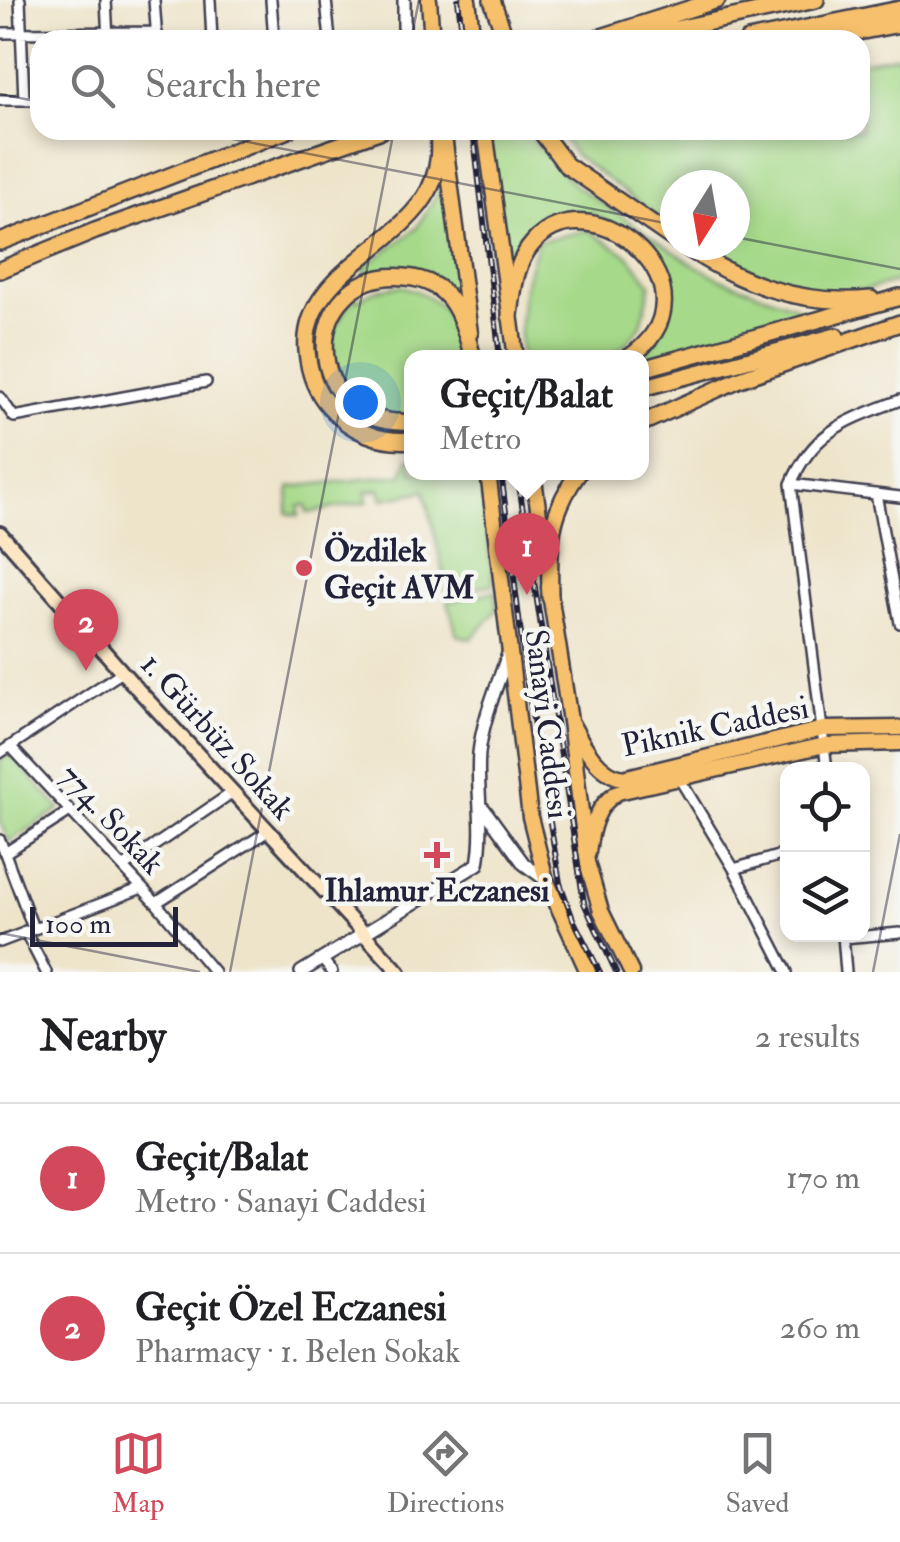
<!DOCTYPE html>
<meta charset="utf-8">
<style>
body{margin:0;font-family:"IM FELL Double Pica",serif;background:#f2f2f2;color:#202124}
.controls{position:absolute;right:30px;bottom:30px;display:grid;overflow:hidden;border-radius:20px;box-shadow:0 5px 15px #0003}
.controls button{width:90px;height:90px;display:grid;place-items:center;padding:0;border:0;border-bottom:2px solid #e0e0e0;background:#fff;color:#202124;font:50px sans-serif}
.compass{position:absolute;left:660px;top:170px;width:90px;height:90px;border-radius:50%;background:#fff;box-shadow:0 5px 15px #0003;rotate:191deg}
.scale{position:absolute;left:30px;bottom:25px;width:148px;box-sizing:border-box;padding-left:10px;border:5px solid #22223b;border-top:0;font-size:28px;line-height:35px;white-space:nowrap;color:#22223b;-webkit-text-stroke:8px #f6f6f2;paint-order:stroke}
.you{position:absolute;left:360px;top:402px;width:35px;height:35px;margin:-25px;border:8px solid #fff;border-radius:50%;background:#1a73e8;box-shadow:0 0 0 15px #1a73e833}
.badge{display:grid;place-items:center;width:65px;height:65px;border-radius:50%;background:#d1495b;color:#fff;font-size:32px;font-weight:700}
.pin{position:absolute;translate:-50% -82px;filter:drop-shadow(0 2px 5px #0008)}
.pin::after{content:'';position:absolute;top:52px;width:35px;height:30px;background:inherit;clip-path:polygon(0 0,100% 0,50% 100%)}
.popup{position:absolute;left:404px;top:350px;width:245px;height:130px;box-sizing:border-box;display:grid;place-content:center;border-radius:20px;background:#fff;filter:drop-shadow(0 2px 8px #0005);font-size:32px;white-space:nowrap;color:#757577}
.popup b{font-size:38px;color:#202124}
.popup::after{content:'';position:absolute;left:50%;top:100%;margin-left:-20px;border:20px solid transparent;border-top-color:#fff}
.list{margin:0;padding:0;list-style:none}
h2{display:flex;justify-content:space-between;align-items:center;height:130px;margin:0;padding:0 40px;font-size:42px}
h2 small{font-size:32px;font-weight:400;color:#757577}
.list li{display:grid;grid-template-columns:65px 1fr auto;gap:30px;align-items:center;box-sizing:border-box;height:150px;padding:0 40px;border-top:2px solid #e0e0e0}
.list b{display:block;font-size:38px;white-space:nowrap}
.list p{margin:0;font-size:32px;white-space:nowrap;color:#757577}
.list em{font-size:32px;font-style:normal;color:#757577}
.icon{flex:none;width:55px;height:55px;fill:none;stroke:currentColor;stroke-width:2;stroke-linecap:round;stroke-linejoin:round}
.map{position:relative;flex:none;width:900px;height:972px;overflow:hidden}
.search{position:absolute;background:#fff;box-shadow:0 5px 15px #0003;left:30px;right:30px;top:30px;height:110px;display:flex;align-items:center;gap:25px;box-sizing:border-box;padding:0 35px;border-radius:30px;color:#757577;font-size:38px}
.sheet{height:430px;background:#fff}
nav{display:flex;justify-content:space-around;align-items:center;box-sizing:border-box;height:140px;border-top:2px solid #e0e0e0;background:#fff;font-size:28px;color:#757577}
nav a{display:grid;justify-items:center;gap:5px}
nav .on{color:#d1495b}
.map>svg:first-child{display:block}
</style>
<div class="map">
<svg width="900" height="972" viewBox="0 0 900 972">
<rect width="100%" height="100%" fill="#f6f6f2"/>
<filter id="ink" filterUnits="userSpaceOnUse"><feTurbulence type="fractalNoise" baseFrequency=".01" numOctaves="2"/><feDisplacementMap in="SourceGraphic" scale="20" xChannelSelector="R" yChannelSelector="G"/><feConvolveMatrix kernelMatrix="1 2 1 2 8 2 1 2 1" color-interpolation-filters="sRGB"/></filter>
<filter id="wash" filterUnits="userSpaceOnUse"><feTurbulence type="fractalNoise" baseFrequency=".0048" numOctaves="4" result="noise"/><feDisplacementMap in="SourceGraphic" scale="40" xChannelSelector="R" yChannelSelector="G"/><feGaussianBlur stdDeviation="2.25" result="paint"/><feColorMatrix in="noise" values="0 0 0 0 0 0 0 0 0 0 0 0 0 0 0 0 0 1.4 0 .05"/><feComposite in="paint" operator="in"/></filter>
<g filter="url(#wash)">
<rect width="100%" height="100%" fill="#eee4ca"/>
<path fill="#a6d989" stroke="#647e62" stroke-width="2.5" d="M900,55V281L841,296L796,293L695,245H735V185H675V230L575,155L557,130H860V62Z
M485,130H523L573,184L693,264L721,279L795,306L800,316L642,360L640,357C675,324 681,276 641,242C627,231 609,223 593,214C528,225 530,240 503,295Z
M444,182L459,302C426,277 409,262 366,276L364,267L416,229Z
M588,230L629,256L651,284L641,326L623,347L608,357L521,358C517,312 523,284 538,241Z
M401,286C443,297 454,317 462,357L412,358V417L405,418C391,414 371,412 359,403C324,377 324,326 356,298L358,300C372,290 384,288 401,286Z
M412,458V472L479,473L494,584L448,593L425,491L383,499L380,489L366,492L367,502L308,513L306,505L299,506V516L287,513L290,487L402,475L408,459Z
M495,591L497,610L471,639L457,635L448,602Z
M10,754L60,809L9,842L0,822V760Z"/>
</g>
<g filter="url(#ink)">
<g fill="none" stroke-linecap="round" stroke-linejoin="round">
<defs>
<path id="minor" d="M20,0L24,100
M106,0L108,40
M154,0L157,40
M210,0L212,40
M271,0L274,40
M326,0L330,40
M0,33L157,32
M0,100H40
M0,397L14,417L206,382
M791,484L900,497
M876,494L900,623
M11,747L156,903L214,972
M0,753L122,672
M827,769L791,484C814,429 849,420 900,400
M679,778L734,869L787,972
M0,840L33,928
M5,853L70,811
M123,867L233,792
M734,869L788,853
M156,903L268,831
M25,931L46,972
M843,935L846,972
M843,938L900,933
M0,942L142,888
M323,960L332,972"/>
<path id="tertiary" d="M404,0V40
M484,809L524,864L546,880
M301,972L478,864C485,826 476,791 479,753C483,718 497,686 508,654"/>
<path id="secondary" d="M0,533L131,682L399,972"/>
<path id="primary" d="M570,721C581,741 597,774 623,778L823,729L900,728
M588,852C591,829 596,805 618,792L825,745L900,743"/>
<path id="trunk" d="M429,0L432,40
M468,0L473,40
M485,130L516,358
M444,136L470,333
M488,472L530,817L546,880L588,972
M533,472L546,566
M549,587L570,721L587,862L601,911L631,972"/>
<path id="motorway" d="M492,0L506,40
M592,40L717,0
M623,40L816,0
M748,40L900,9
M816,40L900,24
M540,130L566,165L675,240
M0,242L288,130
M683,245C741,284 800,306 871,299
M0,270L95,231L382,130
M510,316C513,290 515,263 533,243C593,175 727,292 628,358
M642,369L900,297
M642,388L836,336
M412,422C298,430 297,268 405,277C454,281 462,318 473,358
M642,423L740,379L900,323
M412,440C380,443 350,431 330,407C315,391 309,373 307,351C300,275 399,248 429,190C439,169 440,152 438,130
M550,597C549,545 548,515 579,472"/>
</defs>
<use href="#minor" stroke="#413f50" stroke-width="14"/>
<use href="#tertiary" stroke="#413f50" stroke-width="16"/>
<use href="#secondary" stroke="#413f50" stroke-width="18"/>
<use href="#primary" stroke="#413f50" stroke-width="19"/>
<use href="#trunk" stroke="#413f50" stroke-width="19"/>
<use href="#motorway" stroke="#413f50" stroke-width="20"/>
<use href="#minor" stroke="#fff" stroke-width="9"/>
<use href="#tertiary" stroke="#fff" stroke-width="11"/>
<use href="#secondary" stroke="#fce6c4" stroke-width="12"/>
<use href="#primary" stroke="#f7c06c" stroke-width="14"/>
<use href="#trunk" stroke="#f7c06c" stroke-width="14"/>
<use href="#motorway" stroke="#f7c06c" stroke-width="15"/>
<defs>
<path id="rail" d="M458,0L463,40
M473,130L500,358
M501,472L527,683L560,883L573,919L600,972
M517,472L584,903L616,972"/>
</defs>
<use href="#rail" stroke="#22223b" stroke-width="6"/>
<use href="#rail" stroke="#f6f6f2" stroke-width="2.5" stroke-dasharray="8" stroke-linecap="butt"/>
</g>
</g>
<path fill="none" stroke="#22223b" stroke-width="2.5" stroke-opacity="0.45" d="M411,40L419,0M0,94L40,102M186,130L675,225M735,237L900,269M0,933L200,972M230,972L394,130M873,972L900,834"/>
<g fill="#d1495b" stroke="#f6f6f2" stroke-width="4">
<circle cx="304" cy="568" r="10"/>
<path d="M432 840h10v10h10v10h-10v10h-10v-10h-10v-10h10z"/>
</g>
<g text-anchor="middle" stroke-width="9" stroke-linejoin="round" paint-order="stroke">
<g font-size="32" font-weight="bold" fill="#22223b" stroke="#f6f6f2" text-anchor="start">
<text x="324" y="561">Özdilek<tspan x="324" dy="37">Geçit AVM</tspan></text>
<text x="437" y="901" text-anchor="middle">Ihlamur Eczanesi</text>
</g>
<g font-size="32" fill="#22223b" stroke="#f6f6f2">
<text transform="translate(548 724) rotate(83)" y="11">Sanayi Caddesi</text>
<text transform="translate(715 726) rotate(-12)" y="11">Piknik Caddesi</text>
<text transform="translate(218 736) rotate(48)" y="11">1. Gürbüz Sokak</text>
<text transform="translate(112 819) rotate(47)" y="11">774. Sokak</text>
</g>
</g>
</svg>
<div class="controls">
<button><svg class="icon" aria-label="locate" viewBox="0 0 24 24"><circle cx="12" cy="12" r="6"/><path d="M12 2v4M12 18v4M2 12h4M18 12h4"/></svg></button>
<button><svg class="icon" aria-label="layers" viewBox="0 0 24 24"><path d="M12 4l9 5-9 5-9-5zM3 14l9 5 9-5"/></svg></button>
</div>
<svg class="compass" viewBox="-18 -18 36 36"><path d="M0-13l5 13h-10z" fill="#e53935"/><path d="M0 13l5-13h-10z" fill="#757577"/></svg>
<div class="scale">100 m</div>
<div class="you"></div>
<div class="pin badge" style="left:527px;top:595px">1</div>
<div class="popup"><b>Geçit/Balat</b>Metro</div>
<div class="pin badge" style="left:86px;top:671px">2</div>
<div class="search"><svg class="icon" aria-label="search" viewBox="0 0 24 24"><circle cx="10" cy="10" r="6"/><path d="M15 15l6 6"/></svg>Search here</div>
</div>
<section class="sheet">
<h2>Nearby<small>2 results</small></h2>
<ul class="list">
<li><span class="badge">1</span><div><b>Geçit/Balat</b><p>Metro · Sanayi Caddesi</p></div><em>170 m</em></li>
<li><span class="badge">2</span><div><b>Geçit Özel Eczanesi</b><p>Pharmacy · 1. Belen Sokak</p></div><em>260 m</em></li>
</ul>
</section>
<nav>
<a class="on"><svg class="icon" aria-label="map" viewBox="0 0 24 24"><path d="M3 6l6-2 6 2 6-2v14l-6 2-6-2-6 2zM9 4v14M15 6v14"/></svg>Map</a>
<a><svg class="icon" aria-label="directions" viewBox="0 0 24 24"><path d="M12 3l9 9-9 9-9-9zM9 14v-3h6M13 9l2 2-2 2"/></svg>Directions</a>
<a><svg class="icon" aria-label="saved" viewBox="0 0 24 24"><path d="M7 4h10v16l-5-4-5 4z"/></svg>Saved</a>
</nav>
